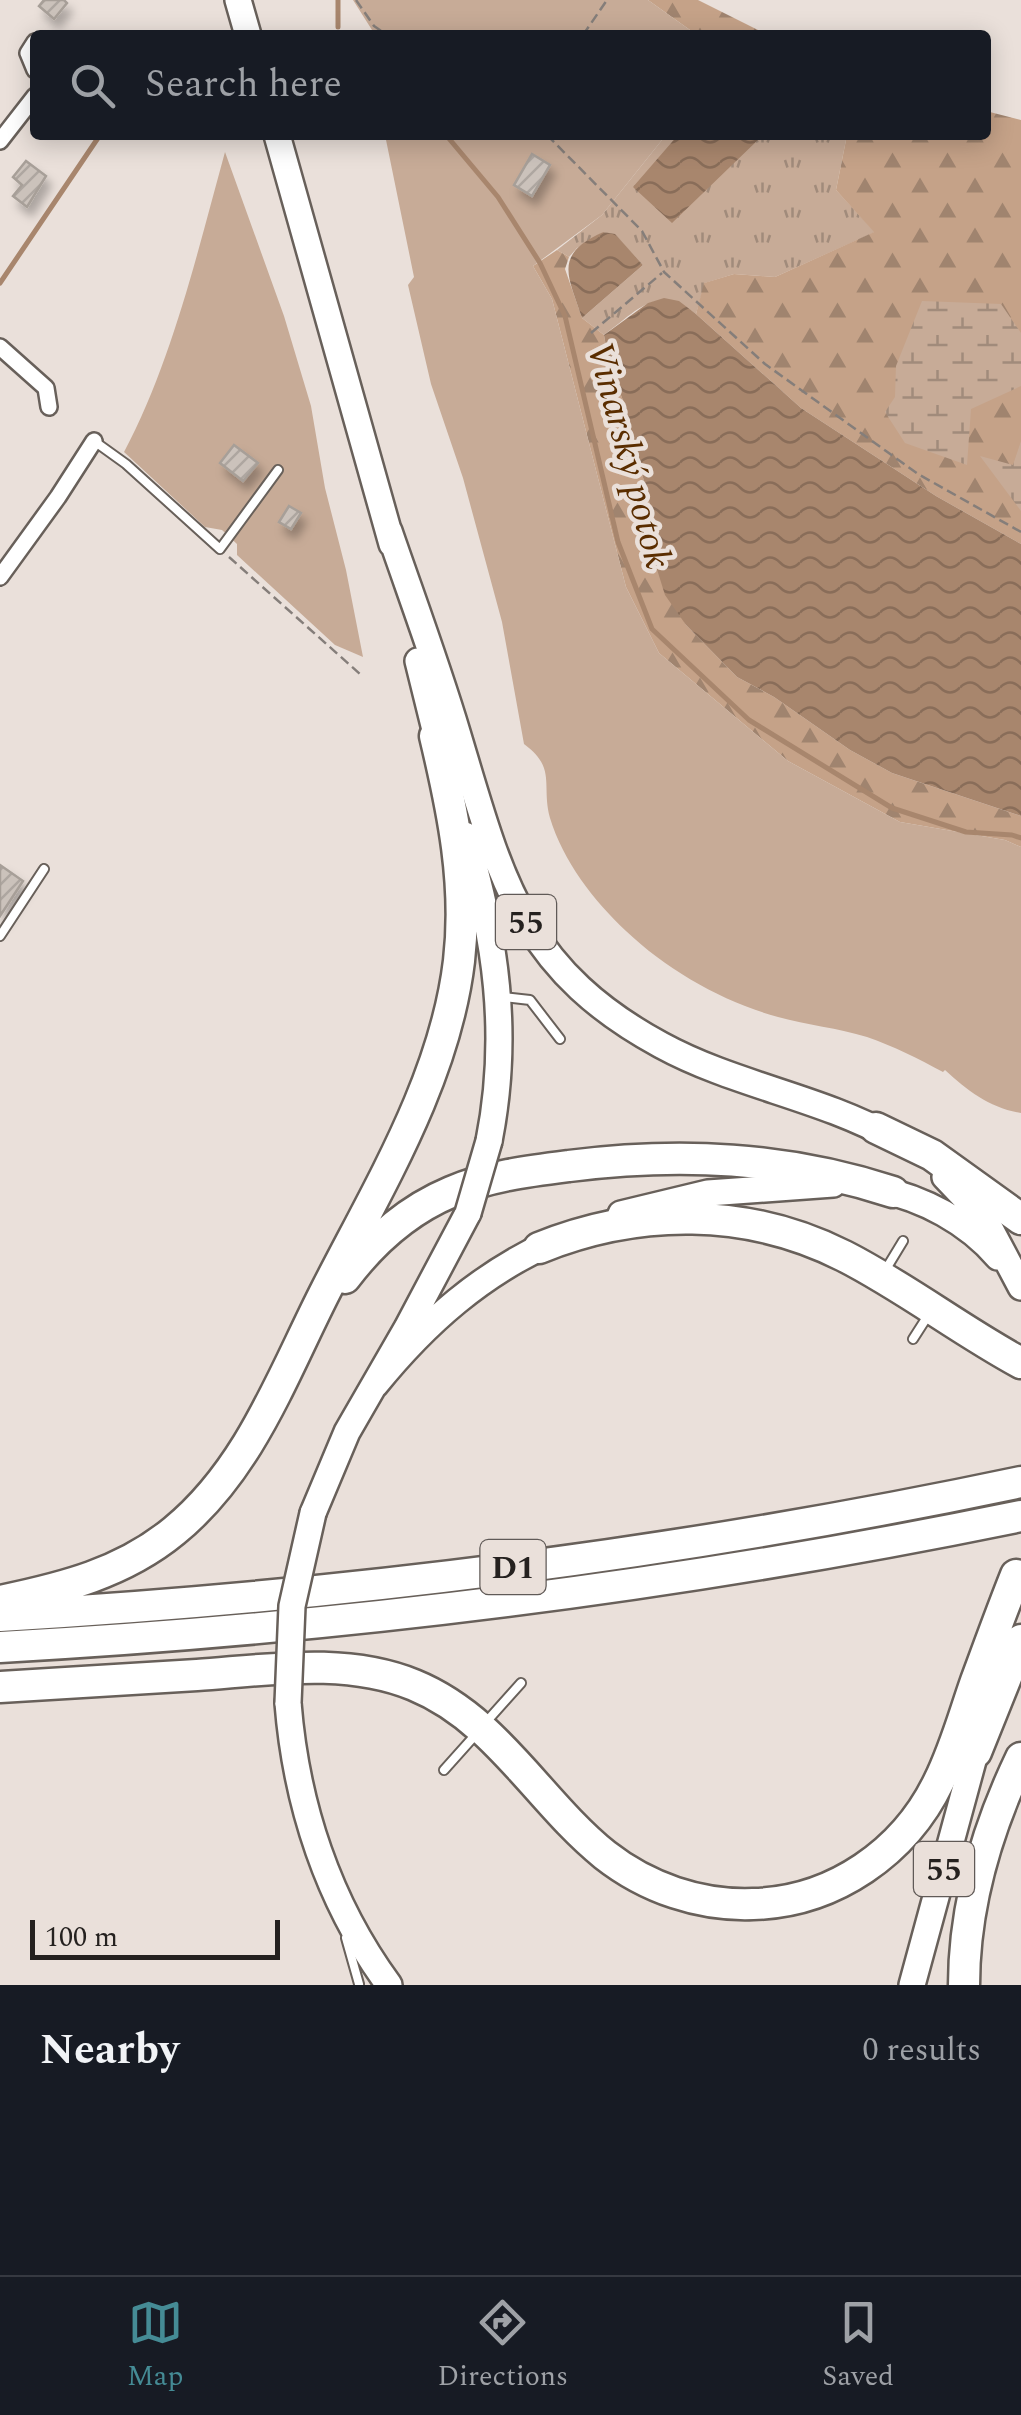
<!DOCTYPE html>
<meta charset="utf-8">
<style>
body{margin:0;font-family:Spectral,serif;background:#242831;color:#f1f3f6}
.scale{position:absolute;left:30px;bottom:25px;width:250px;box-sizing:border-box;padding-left:10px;border:5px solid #25211f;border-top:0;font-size:28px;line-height:35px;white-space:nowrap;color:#25211f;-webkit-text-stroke:8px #eae0da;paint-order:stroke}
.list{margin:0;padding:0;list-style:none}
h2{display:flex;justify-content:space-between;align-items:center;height:130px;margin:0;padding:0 40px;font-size:42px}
h2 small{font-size:32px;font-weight:400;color:#9ea1a6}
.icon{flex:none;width:55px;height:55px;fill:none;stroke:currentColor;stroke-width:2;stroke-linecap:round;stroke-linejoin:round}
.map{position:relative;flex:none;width:1021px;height:1985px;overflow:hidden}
.search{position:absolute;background:#171b24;box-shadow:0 5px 25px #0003;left:30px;right:30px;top:30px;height:110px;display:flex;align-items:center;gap:25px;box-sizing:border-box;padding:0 35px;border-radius:10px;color:#9ea1a6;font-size:38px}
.sheet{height:290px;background:#171b24}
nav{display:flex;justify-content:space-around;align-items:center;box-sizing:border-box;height:140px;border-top:2px solid #363941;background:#171b24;font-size:28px;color:#9ea1a6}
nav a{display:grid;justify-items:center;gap:5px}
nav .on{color:#458b95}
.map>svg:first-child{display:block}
</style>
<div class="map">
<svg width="1021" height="1985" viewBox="0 0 1021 1985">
<defs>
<pattern id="grass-tufts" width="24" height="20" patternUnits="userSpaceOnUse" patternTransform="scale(2.5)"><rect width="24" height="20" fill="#c7ab97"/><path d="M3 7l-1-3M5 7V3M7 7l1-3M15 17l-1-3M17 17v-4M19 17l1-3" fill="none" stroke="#a18b7b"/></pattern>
<pattern id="forest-firs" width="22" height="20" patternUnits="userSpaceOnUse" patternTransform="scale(2.5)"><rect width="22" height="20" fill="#c5a288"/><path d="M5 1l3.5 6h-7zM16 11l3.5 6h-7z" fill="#a0846f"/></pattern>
<pattern id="wetland-marsh" width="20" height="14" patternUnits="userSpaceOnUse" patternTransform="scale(2.5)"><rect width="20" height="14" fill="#c7ab97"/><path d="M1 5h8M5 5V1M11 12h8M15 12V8" fill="none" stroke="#a18b7b"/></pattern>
<pattern id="water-waves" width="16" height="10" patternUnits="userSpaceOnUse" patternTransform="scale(2.5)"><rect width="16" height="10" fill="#a8866d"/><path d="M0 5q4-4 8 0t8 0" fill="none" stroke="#896d59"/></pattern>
<pattern id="building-hatch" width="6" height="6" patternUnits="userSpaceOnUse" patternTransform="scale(2.5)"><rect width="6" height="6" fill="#cbc2bb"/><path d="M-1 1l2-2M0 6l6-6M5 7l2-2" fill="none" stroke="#aea6a0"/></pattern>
<filter id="shadow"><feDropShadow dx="5" dy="9" stdDeviation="5" flood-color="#0004"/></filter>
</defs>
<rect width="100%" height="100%" fill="#eae0da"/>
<path fill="url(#grass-tufts)" d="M666,135H847L836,190L875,232L775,277L734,274L705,283L696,314C656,284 638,310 604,335L582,318L643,265L615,235L603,232L577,248L569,257L557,250L602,215Z"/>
<path fill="url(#forest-firs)" d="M648,0H698L768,35H697Z
M986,111L1021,120V544L936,496L801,408L696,314L704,283L734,274L775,277L874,232L836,190L847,135H986Z
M557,250L569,257L565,269L582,318L604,335L609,364L624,403L659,540L655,563L686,625L737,677L774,697L850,750L892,773L1021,816V847L1005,840L900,822L788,761L659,653L626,587L552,299L533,266Z"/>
<path fill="url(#wetland-marsh)" d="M922,301L1001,304L1021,333V386L971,409L967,465L905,443L885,412L895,397L896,366Z
M1021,441V511L980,456L1013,465Z"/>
<path fill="#c7ab97" d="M353,0H648L697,35H371L372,30Z
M385,135H666L602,215L533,266L552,299L626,587L659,653L788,761L900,822L1005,840L1021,847V1113C990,1108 968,1091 945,1070L943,1072C919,1059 893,1046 867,1037C838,1028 807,1025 778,1017C723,1002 667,970 626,931C594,901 563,861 550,818C541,785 557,768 524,744L502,622L463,478L431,384L408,285L414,277Z
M225,152L284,316L311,406L325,488L346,570L363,657L335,645L237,555V544L222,530L205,527L124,452C172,362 198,250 225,152Z"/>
<path fill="url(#water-waves)" d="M678,135H757L760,138L672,223L633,187Z
M603,232L615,234L643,265L582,318C568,275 553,255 603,232Z
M664,298L679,301L696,314L801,408L936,496L1021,544V816L892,773L850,750L774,697L737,677L686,625L665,595L655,563L659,540L624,403L609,364L604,335L648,303Z"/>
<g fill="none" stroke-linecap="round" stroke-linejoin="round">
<path stroke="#a8866d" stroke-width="5" d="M338,27V0
M446,135L498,197L540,263L565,316L618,542L652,629L749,720L892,808L966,832L1012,835L1021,838
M0,283L100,135"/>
</g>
<path fill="url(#building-hatch)" stroke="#a79f98" stroke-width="2.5" filter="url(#shadow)" d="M44,0H64L67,3L54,19L39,6Z
M532,154L550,165L532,196L514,185Z
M26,161L46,176L27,207L13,196L22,185L13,177Z
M234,445L258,463L243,481L220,463Z
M289,506L301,513L291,529L279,522Z
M0,865L23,881L0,916Z"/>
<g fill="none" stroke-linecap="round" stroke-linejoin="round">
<defs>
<path id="service" d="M94,441L126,464L220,549L278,470
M0,936L44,869
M504,997L530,1000L560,1039
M886,1269L903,1241
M913,1339L929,1314
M487,1721L521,1683
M444,1770L478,1732
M346,1938L359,1984"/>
<path id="minor" d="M35,42L28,53L35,70
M0,141L35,96
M0,347L46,388L49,407
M0,577L58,497L94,441"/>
<path id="primary" d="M238,0L248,35
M277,135L392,544
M389,531C412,598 437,665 457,732C500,875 519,968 661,1045C734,1085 820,1097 893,1138
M418,661L441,754
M465,835C496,937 510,1035 489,1141
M945,1177L985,1219L1021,1287
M878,1189C923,1198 968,1222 998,1257
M621,1214L708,1193L833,1184
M375,1385C426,1322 482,1273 556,1240
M313,1513L347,1432L407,1328L468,1213
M288,1703C296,1804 328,1902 389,1985
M912,1985L980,1735"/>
<path id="motorway" d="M876,1128L932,1155L1021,1219
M539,1248C638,1208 747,1207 844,1256C905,1287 960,1330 1021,1363
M345,1278C373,1241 408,1210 451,1192C488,1176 529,1171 569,1166C680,1152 786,1157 893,1192
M0,1601C63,1588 123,1573 174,1531C250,1469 283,1374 326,1290C379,1186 445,1079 459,961C468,885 453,811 435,736
M0,1616C343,1596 685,1553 1021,1482
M0,1647C342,1628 685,1585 1021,1516
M0,1687C66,1683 131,1679 197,1675C268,1670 346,1657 414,1685C497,1719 538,1801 605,1855C647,1888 700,1906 753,1904C834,1902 905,1852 939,1781C955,1749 964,1715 976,1681C989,1646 1002,1610 1016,1575
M976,1752L1021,1640
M964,1985C964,1906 987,1829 1021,1758"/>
</defs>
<use href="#service" stroke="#68605a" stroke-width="12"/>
<use href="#minor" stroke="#68605a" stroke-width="20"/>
<use href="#primary" stroke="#68605a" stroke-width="30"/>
<use href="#motorway" stroke="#68605a" stroke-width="35"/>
<path stroke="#857e7a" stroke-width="2.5" stroke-dasharray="10 5" stroke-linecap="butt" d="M356,0L374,26L387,35
M583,35L607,0
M547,135L642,231L664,272L765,364L918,474L1021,532
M591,333L662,273
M229,557L360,674"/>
<use href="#service" stroke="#fff" stroke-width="8"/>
<use href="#minor" stroke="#fff" stroke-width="15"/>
<use href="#primary" stroke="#fff" stroke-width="25"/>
<use href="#motorway" stroke="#fff" stroke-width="30"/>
<defs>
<path id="primary-bridge" d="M468,1213L489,1141
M288,1703L292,1606L313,1513"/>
</defs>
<use href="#primary-bridge" stroke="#68605a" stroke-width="30" stroke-linecap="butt"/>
<use href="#primary-bridge" stroke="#fff" stroke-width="25"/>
</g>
<g text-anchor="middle" stroke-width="9" stroke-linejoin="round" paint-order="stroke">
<g fill="#eae0da" stroke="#605a57" stroke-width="2.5">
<rect x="496" y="895" width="60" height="54" rx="8"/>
<rect x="480.5" y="1540" width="65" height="54" rx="8"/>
<rect x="914" y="1842" width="60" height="54" rx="8"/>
</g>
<g font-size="32" font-weight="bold" fill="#25211f">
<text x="526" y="933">55</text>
<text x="513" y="1578">D1</text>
<text x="944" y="1880">55</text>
</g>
<g font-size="38" font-style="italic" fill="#5a2d00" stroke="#eae0da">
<text transform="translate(630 455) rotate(75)" y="13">Vinarský potok</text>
</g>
</g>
</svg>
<div class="scale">100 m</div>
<div class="search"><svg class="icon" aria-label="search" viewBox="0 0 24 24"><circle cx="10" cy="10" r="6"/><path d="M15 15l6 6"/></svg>Search here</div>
</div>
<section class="sheet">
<h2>Nearby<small>0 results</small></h2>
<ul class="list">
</ul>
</section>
<nav>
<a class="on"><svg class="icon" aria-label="map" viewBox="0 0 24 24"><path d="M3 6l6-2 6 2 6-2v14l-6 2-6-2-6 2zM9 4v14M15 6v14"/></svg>Map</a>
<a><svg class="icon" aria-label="directions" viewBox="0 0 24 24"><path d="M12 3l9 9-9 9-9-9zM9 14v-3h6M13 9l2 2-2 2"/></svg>Directions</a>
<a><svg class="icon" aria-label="saved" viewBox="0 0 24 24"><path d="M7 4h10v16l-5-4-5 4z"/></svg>Saved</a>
</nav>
